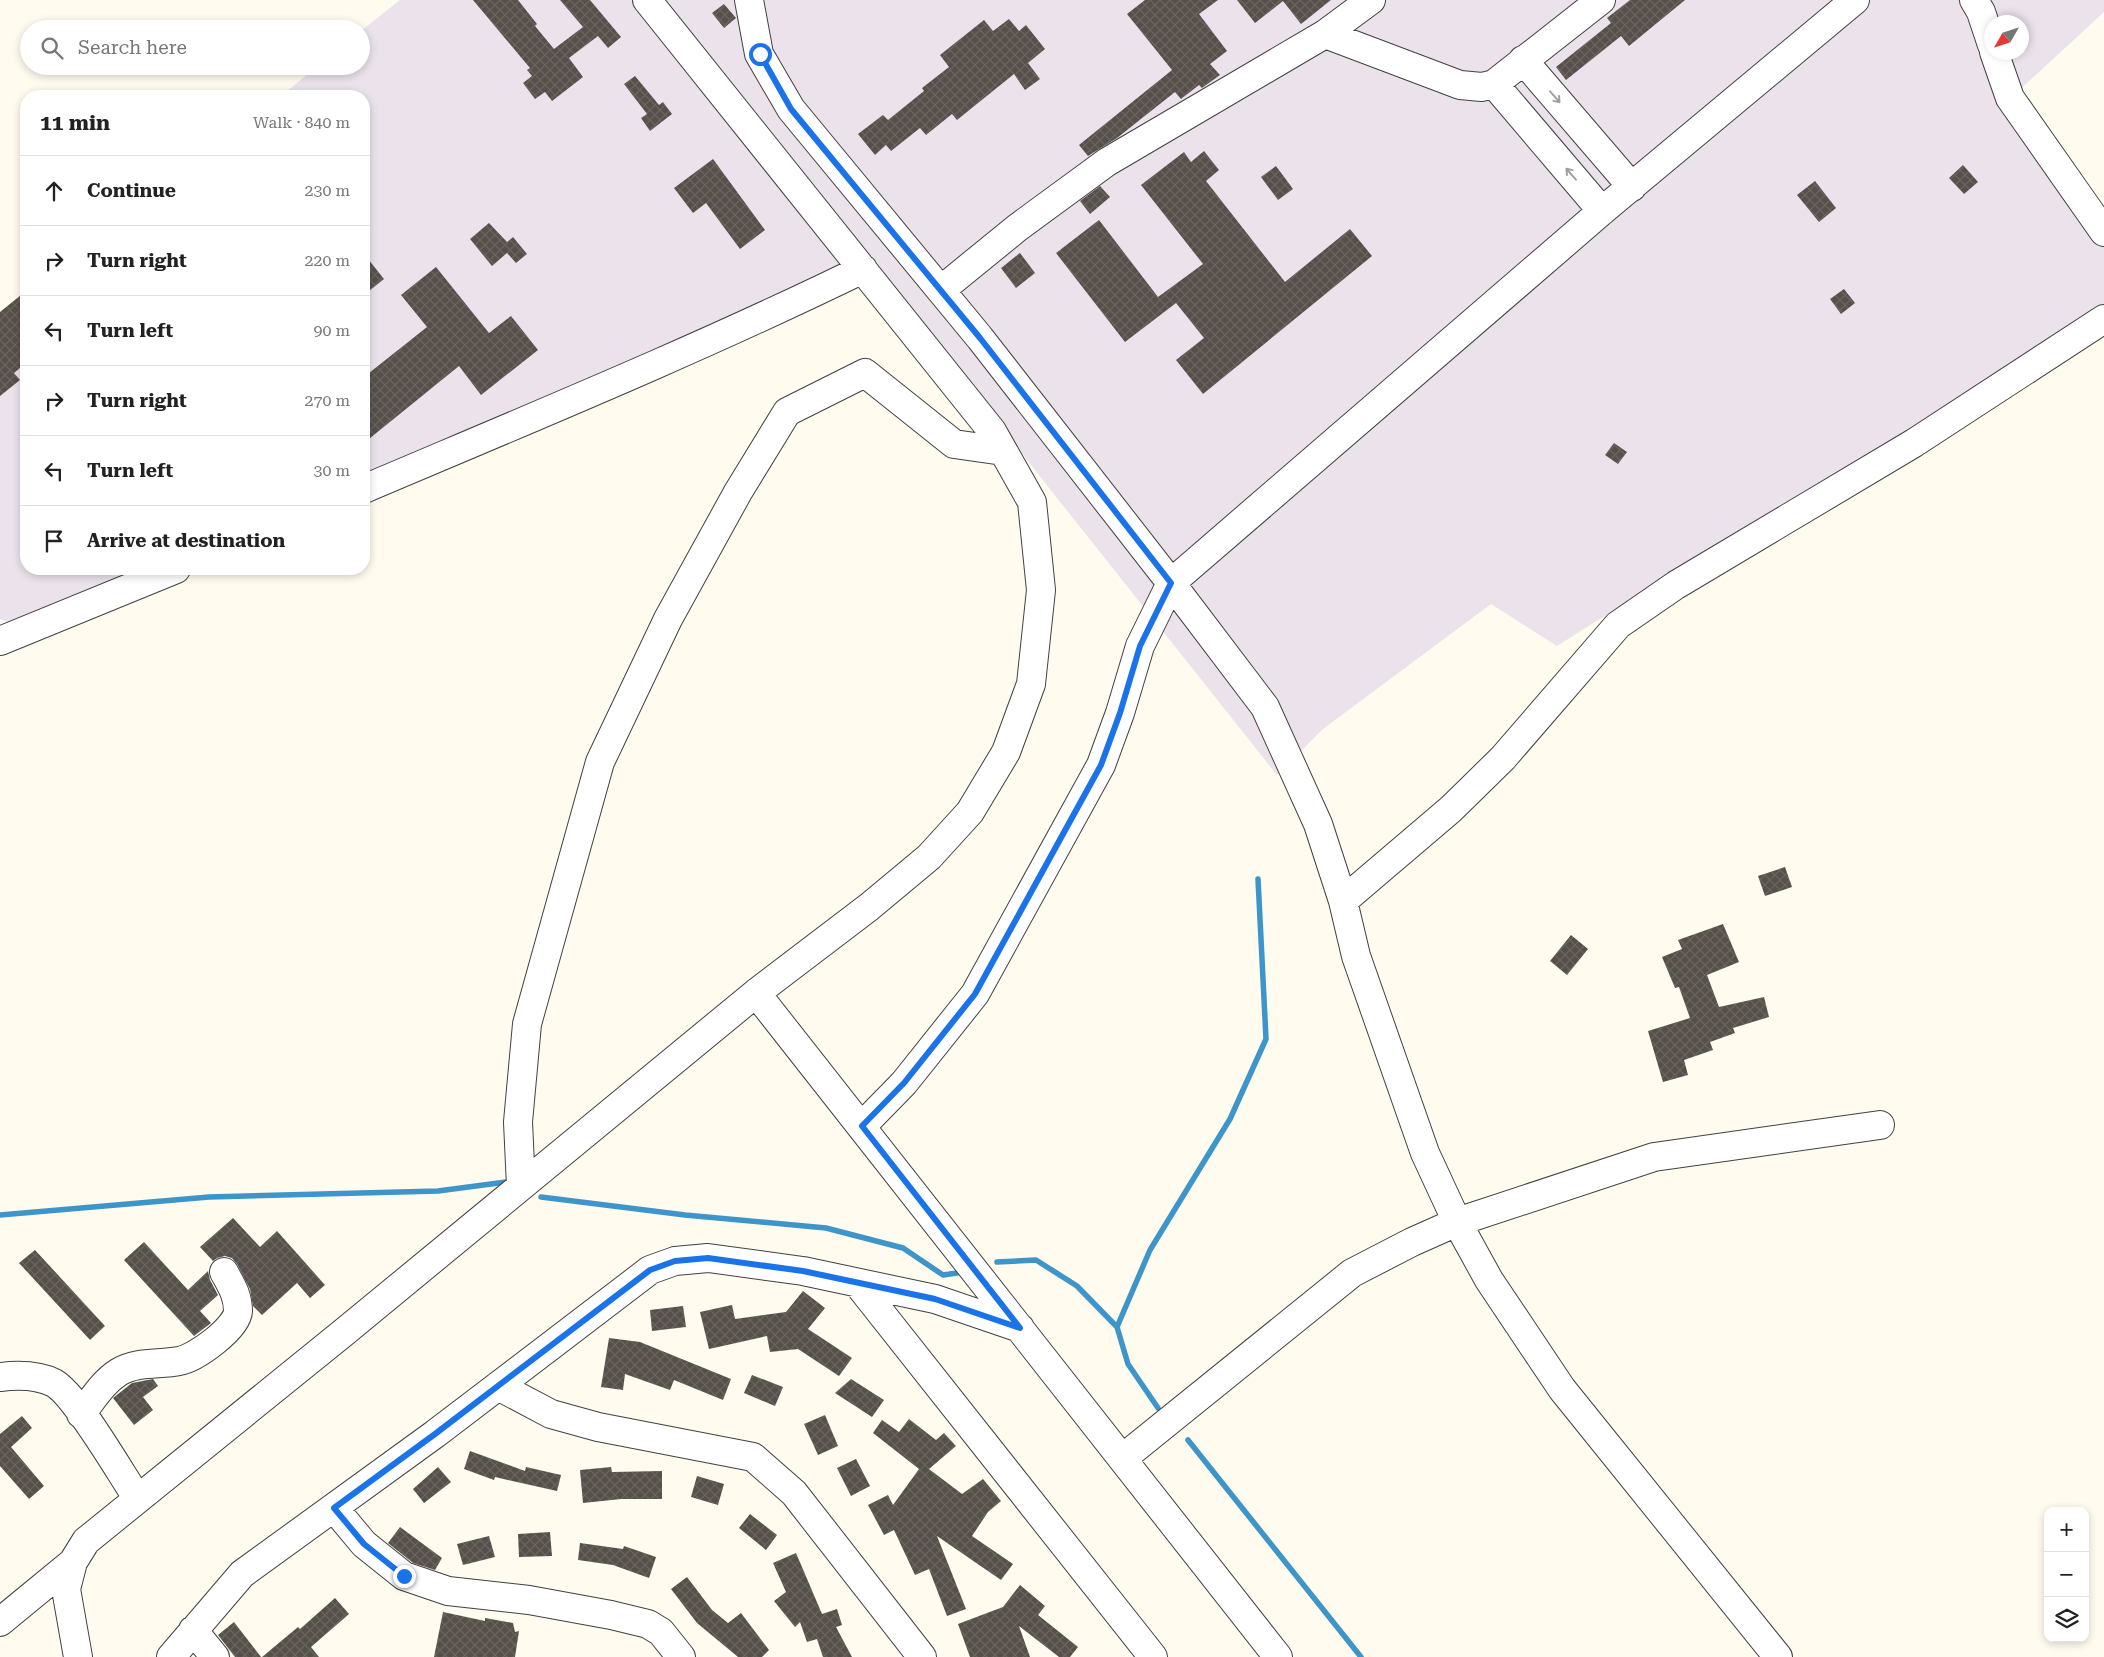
<!DOCTYPE html>
<meta charset="utf-8">
<style>
body{margin:0;font-family:"Roboto Serif",serif;background:#f2f2f2;color:#222}
.controls{position:absolute;right:15px;bottom:15px;display:grid;overflow:hidden;border-radius:10px;box-shadow:0 2px 8px #0003}
.controls button{width:45px;height:45px;display:grid;place-items:center;padding:0;border:0;border-bottom:1px solid #e0e0e0;background:#fff;color:#222;font:25px sans-serif}
.compass{position:absolute;left:1984px;top:15px;width:45px;height:45px;border-radius:50%;background:#fff;box-shadow:0 2px 8px #0003;rotate:231deg}
.stop{position:absolute;width:15px;height:15px;margin:-11px;border:4px solid #1a73e8;border-radius:50%;background:#fff}
.stop.end{background:#1a73e8;border-color:#fff;box-shadow:0 1px 5px #0008}
.list{margin:0;padding:0;list-style:none}
h2{display:flex;justify-content:space-between;align-items:center;height:65px;margin:0;padding:0 20px;font-size:21px}
h2 small{font-size:16px;font-weight:400;color:#767676}
.list li{display:grid;grid-template-columns:32px 1fr auto;gap:15px;align-items:center;box-sizing:border-box;height:70px;padding:0 20px;border-top:1px solid #e0e0e0}
.list b{display:block;font-size:19px;white-space:nowrap}
.list em{font-size:16px;font-style:normal;color:#767676}
.icon{flex:none;width:28px;height:28px;fill:none;stroke:currentColor;stroke-width:2;stroke-linecap:round;stroke-linejoin:round}
.map{position:relative;flex:none;width:2104px;height:1657px;overflow:hidden}
.search{position:absolute;background:#fff;box-shadow:0 2px 8px #0003;left:20px;top:20px;width:350px;height:55px;display:flex;align-items:center;gap:12px;box-sizing:border-box;padding:0 18px;border-radius:28px;color:#767676;font-size:19px}
.panel{position:absolute;background:#fff;box-shadow:0 2px 8px #0003;left:20px;top:90px;width:350px;height:485px;border-radius:20px}
.map>svg:first-child{display:block}
</style>
<div class="map">
<svg width="2104" height="1657" viewBox="0 0 2104 1657">
<defs>
<pattern id="building-cross-hatch" width="8" height="8" patternUnits="userSpaceOnUse" patternTransform="scale(1.25)"><rect width="8" height="8" fill="#564f4a"/><path d="M0 0l8 8M0 8l8-8" fill="none" stroke="#696460"/></pattern>
</defs>
<rect width="100%" height="100%" fill="#fffbef"/>
<path fill="#ebe2ec" fill-rule="evenodd" d="M400,0H2104V12L2013,96L2104,223V333L1658,582L1557,646L1491,604L1323,729L1277,775L1038,474L871,255L783,313L364,486V96H281L318,66H361V31ZM1992,22H2022V52H1992Z
M26,303V569H163L22,627L0,619V324Z"/>
<g fill="none" stroke-linecap="round" stroke-linejoin="round">
<path stroke="#3d95ca" stroke-width="5.5" d="M541,1197L685,1215L826,1228L903,1248L943,1275L957,1273
M0,1215L209,1197L438,1191L506,1182
M997,1262L1036,1260L1077,1286L1117,1327
M1158,1408L1128,1364L1117,1327L1150,1250L1230,1119L1266,1039L1258,879
M1188,1440L1361,1657"/>
</g>
<path fill="url(#building-cross-hatch)" d="M473,0H518L537,24L535,26L554,49L583,27L560,0H590L621,37L608,48L598,36L569,58L583,77L552,101L545,92L535,99L523,83L532,76L527,70L530,68Z
M1145,0H1218L1199,14L1227,51L1210,64L1220,75L1202,88L1199,85L1181,99L1175,92L1117,138L1088,156L1079,145L1172,70L1127,14Z
M1237,0H1331L1301,24L1283,1L1255,23Z
M1630,0H1685L1629,46L1621,36L1566,80L1556,67L1611,23L1607,18Z
M724,4L736,18L724,28L712,13Z
M1009,19L1019,31L1026,25L1045,49L1028,63L1040,79L1025,90L1014,74L957,120L952,114L926,135L920,128L891,151L886,145L875,155L858,134L883,115L888,120L924,91L922,88L949,67L940,55L984,20L993,31Z
M635,76L659,105L663,102L672,114L650,131L641,118L647,114L624,84Z
M1204,151L1219,170L1206,181L1285,282L1350,229L1372,256L1203,394L1176,360L1204,338L1176,303L1125,342L1056,253L1099,220L1158,297L1203,264L1141,185L1184,152L1191,162Z
M713,159L765,230L740,249L706,203L693,213L674,188Z
M1963,165L1978,182L1964,194L1949,178Z
M1276,166L1293,189L1278,200L1261,177Z
M1815,181L1836,208L1819,222L1797,195Z
M1100,186L1110,197L1090,214L1080,201Z
M489,223L507,242L513,237L527,254L516,263L507,253L492,266L470,239Z
M1020,253L1035,273L1016,288L1001,268Z
M364,254L384,279L364,295Z
M436,267L489,333L511,316L538,350L481,395L459,366L364,443V377L427,327L401,295Z
M1844,289L1855,303L1841,314L1830,299Z
M26,291V363L14,373L20,380L0,396V312Z
M1614,443L1627,452L1618,464L1605,455Z
M1785,867L1792,887L1765,896L1758,876Z
M1723,924L1739,962L1707,975L1719,1007L1764,997L1769,1017L1733,1028L1735,1033L1710,1042L1713,1050L1684,1060L1688,1075L1663,1082L1648,1031L1690,1018L1679,987L1675,988L1662,957L1682,949L1678,940Z
M1571,935L1588,949L1567,975L1550,961Z
M233,1218L260,1247L277,1231L325,1285L310,1298L297,1283L262,1315L253,1306L250,1289L237,1264L232,1258L225,1256L217,1258L213,1261L200,1247Z
M144,1242L188,1290L208,1271L210,1280L218,1295L200,1311L211,1323L194,1336L124,1260Z
M35,1250L105,1326L90,1340L19,1263Z
M803,1291L825,1308L808,1329L852,1358L839,1376L798,1349L770,1352L767,1336L709,1349L700,1312L732,1305L735,1319L786,1312Z
M683,1306L686,1327L652,1331L650,1310Z
M609,1338L640,1342L731,1379L723,1400L674,1380L670,1390L625,1374L623,1390L601,1387Z
M752,1375L783,1387L775,1406L744,1393Z
M153,1379L158,1386L143,1397L153,1410L134,1425L113,1398L132,1383Z
M851,1379L884,1400L872,1417L835,1393Z
M825,1415L838,1446L818,1455L804,1424Z
M22,1416L32,1428L11,1447L44,1486L29,1499L0,1466V1434Z
M909,1419L936,1440L944,1433L956,1446L929,1469L962,1494L983,1479L1001,1501L988,1512L972,1536L1013,1564L1001,1580L937,1536L966,1609L947,1616L929,1569L915,1575L894,1530L884,1535L868,1505L888,1495L893,1505L919,1469L873,1433L882,1420L899,1432Z
M470,1451L525,1471L526,1467L561,1475L557,1491L495,1477L494,1480L464,1469Z
M856,1459L870,1486L851,1496L837,1468Z
M438,1467L451,1482L424,1503L413,1489Z
M611,1467L612,1472L662,1471V1499H621L583,1503L580,1470Z
M697,1476L724,1484L718,1505L691,1497Z
M750,1514L777,1535L766,1550L739,1528Z
M400,1527L442,1558L435,1570L413,1563L388,1543Z
M550,1532L552,1556L519,1557L518,1534Z
M489,1536L495,1557L463,1565L457,1544Z
M580,1543L623,1549L624,1546L656,1557L649,1578L613,1565L578,1560Z
M796,1553L822,1614L837,1609L842,1625L836,1627L852,1657H823L817,1639L807,1642L800,1622L795,1627L774,1601L786,1592L773,1563Z
M687,1577L712,1610L728,1623L741,1613L769,1650L762,1657H738L697,1623L671,1589Z
M1020,1585L1045,1606L1038,1615L1078,1647L1070,1657H1059L1019,1626L1030,1657H970L958,1624L1003,1607Z
M335,1598L349,1614L311,1647L319,1657H262L298,1627L300,1629Z
M443,1612L485,1621V1618L513,1623L515,1632L519,1631L515,1657H434Z
M234,1622L261,1657H235L218,1635Z"/>
<g fill="none" stroke-linecap="round" stroke-linejoin="round">
<defs>
<path id="minor" d="M749,0L759,54L791,109L980,338L1171,583L1265,707L1318,824L1343,901L1356,956L1425,1153L1457,1222L1489,1280L1562,1389L1778,1657
M1974,0L1981,12L1992,45
M1325,34L1460,85L1482,87L1494,84L1601,0
M1994,52L2010,98L2104,232
M1523,60L1632,187
M1494,84L1602,211
M941,290L1017,228L1107,162L1325,34L1371,0
M364,489C531,418 699,349 863,269
M0,641L176,569
M1343,901L1451,809L1503,758L1618,625L1676,585L1914,443L2104,319
M756,993L1278,1657
M862,1126L904,1083L975,994L1101,765L1120,713L1140,646L1171,583L1602,211L1855,0
M521,1186L518,1122L527,1024L600,762L668,619L738,492L787,412L865,373L954,444L1003,451
M858,1284L1153,1657
M0,1377C17,1375 38,1375 54,1383C76,1395 121,1474 138,1499
M498,1386L551,1414L598,1427L753,1457L794,1493L922,1657
M81,1414C93,1399 103,1382 119,1372C137,1361 160,1365 179,1361C196,1358 237,1328 238,1311C238,1295 231,1285 224,1272
M1123,1458L1352,1273L1412,1242L1457,1222L1654,1157L1880,1125
M334,1508L364,1544L404,1576L448,1591L529,1600L611,1615L648,1624L661,1632L681,1657
M0,1622L73,1562
M193,1630L215,1657
M78,1657L66,1589L73,1562L86,1541L343,1333L756,993L869,907L929,857L970,812L1006,752L1031,684L1041,590L1032,502L992,431L647,0
M171,1657L242,1574L435,1434L650,1270L675,1261L708,1258L803,1271L935,1299L1020,1328"/>
</defs>
<use href="#minor" stroke="#414141" stroke-width="30"/>
<use href="#minor" stroke="#fff" stroke-width="28"/>
</g>
<defs><path id="oneway-shaft" d="M-6 0H5M1.5-3L5.5 0L1.5 3" fill="none" stroke-width="1.6" stroke-linecap="round" stroke-linejoin="round" transform="scale(1.25)"/></defs>
<g stroke="#9f9f9f">
<use href="#oneway-shaft" transform="translate(1555 97) rotate(49)"/>
<use href="#oneway-shaft" transform="translate(1571 174) rotate(-131)"/>
</g>
<g fill="none" stroke-linecap="round" stroke-linejoin="round">
<path stroke="#1a73e8" stroke-width="6" d="M404,1576L364,1544L334,1508L435,1434L650,1270L675,1261L708,1258L803,1271L935,1299L1020,1328L862,1126L904,1083L975,994L1101,765L1120,713L1140,646L1171,583L980,338L791,109L760,54"/>
</g>
</svg>
<div class="controls">
<button>+</button>
<button>−</button>
<button><svg class="icon" aria-label="layers" viewBox="0 0 24 24"><path d="M12 4l9 5-9 5-9-5zM3 14l9 5 9-5"/></svg></button>
</div>
<svg class="compass" viewBox="-18 -18 36 36"><path d="M0-13l5 13h-10z" fill="#e53935"/><path d="M0 13l5-13h-10z" fill="#767676"/></svg>
<div class="stop" style="left:760px;top:54px"></div>
<div class="stop end" style="left:404px;top:1576px"></div>
<div class="search"><svg class="icon" aria-label="search" viewBox="0 0 24 24"><circle cx="10" cy="10" r="6"/><path d="M15 15l6 6"/></svg>Search here</div>
<section class="panel">
<h2>11 min<small>Walk · 840 m</small></h2>
<ul class="list">
<li><svg class="icon" aria-label="ahead" viewBox="0 0 24 24"><path d="M12 20V5M6 11l6-6 6 6"/></svg><div><b>Continue</b></div><em>230 m</em></li>
<li><svg class="icon" aria-label="right" viewBox="0 0 24 24"><path d="M7 20v-9h11M14 6l5 5-5 5"/></svg><div><b>Turn right</b></div><em>220 m</em></li>
<li><svg class="icon" aria-label="left" viewBox="0 0 24 24"><path d="M17 20v-9H6M10 6l-5 5 5 5"/></svg><div><b>Turn left</b></div><em>90 m</em></li>
<li><svg class="icon" aria-label="right" viewBox="0 0 24 24"><path d="M7 20v-9h11M14 6l5 5-5 5"/></svg><div><b>Turn right</b></div><em>270 m</em></li>
<li><svg class="icon" aria-label="left" viewBox="0 0 24 24"><path d="M17 20v-9H6M10 6l-5 5 5 5"/></svg><div><b>Turn left</b></div><em>30 m</em></li>
<li><svg class="icon" aria-label="arrive" viewBox="0 0 24 24"><path d="M6 21V4h12l-3 4 3 4H6"/></svg><div><b>Arrive at destination</b></div></li>
</ul>
</section>
</div>
